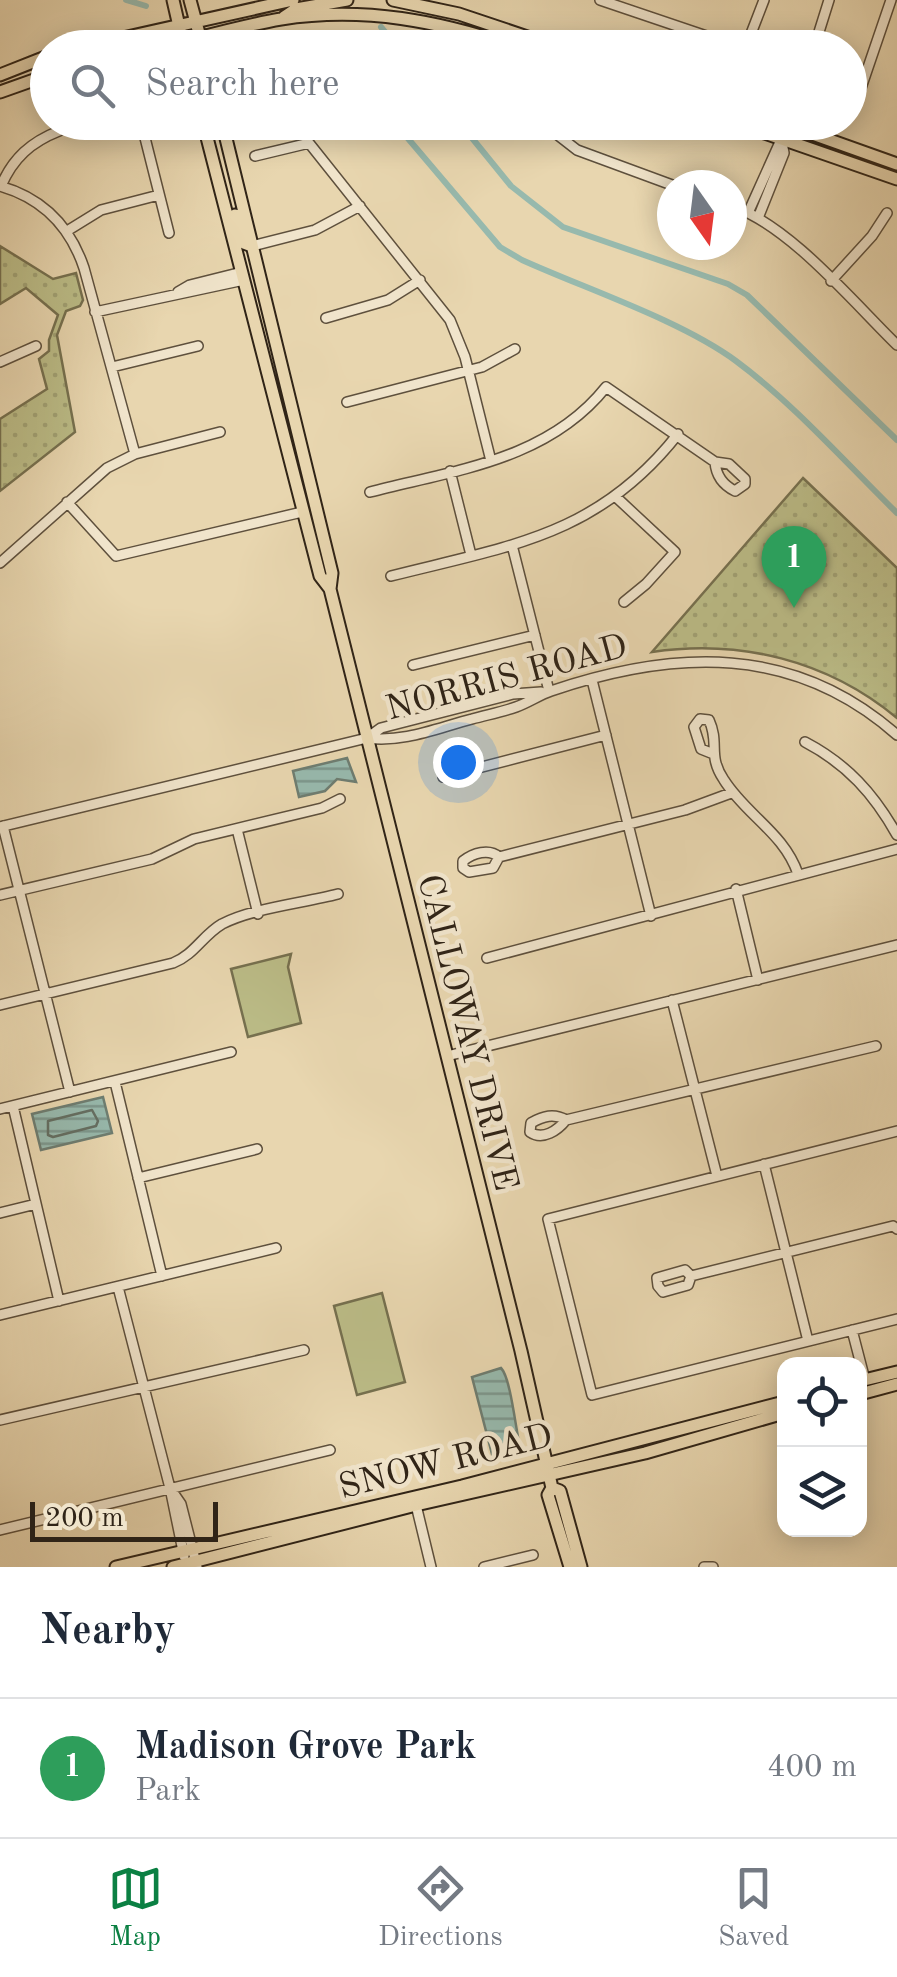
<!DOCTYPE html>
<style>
body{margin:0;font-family:"Old Standard TT",serif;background:#f6f6f7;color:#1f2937}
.controls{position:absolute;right:30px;bottom:30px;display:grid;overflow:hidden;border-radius:20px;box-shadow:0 5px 25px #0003}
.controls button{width:90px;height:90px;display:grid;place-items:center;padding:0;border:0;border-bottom:2px solid #e0e1e3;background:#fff;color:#1f2937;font:50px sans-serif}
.compass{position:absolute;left:657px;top:170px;width:90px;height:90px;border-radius:50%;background:#fff;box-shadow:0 5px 25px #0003;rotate:166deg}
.scale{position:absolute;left:30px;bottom:25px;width:188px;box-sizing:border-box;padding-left:10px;border:5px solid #302417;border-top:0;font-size:28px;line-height:35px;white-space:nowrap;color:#302417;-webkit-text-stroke:8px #f0e4cb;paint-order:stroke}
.you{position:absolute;left:458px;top:762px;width:35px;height:35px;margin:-25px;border:8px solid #fff;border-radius:50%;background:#1a73e8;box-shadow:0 0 0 15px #1a73e833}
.badge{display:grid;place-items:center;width:65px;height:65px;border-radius:50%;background:#0b8043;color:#fff;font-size:32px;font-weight:700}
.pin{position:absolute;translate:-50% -82px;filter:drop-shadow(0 2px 5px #0008)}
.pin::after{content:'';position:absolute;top:52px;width:35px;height:30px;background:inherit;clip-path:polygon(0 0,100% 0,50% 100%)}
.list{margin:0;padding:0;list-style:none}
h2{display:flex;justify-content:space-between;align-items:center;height:130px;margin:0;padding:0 40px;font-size:42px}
h2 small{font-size:32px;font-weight:400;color:#747a83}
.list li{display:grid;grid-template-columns:65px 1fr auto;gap:30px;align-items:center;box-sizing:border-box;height:140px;padding:0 40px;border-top:2px solid #e0e1e3}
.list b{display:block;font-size:38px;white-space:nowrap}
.list p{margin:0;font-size:32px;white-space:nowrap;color:#747a83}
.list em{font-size:32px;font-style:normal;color:#747a83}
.icon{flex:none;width:55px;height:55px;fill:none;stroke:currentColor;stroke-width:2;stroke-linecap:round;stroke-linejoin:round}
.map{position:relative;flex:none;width:897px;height:1567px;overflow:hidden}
.search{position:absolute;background:#fff;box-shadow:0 5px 25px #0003;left:30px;right:30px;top:30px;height:110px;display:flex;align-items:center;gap:25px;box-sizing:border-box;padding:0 35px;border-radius:55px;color:#747a83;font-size:38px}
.sheet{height:270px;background:#fff}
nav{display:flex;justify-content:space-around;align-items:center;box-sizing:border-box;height:140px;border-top:2px solid #e0e1e3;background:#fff;font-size:28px;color:#747a83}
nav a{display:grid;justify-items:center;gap:5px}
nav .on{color:#0b8043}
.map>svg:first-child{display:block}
</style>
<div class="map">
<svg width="897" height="1567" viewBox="0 0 897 1567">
<defs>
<pattern id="grass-dots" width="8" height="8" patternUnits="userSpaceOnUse" patternTransform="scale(2.5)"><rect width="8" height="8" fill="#bbbc87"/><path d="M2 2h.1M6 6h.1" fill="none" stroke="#a1a174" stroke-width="1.8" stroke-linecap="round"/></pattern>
<pattern id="water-rules" width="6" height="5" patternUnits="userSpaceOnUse" patternTransform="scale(2.5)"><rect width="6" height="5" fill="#97b9ad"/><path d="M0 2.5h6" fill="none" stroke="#7c968c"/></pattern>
</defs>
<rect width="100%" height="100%" fill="#e8d6af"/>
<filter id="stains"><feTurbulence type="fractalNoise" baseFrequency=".002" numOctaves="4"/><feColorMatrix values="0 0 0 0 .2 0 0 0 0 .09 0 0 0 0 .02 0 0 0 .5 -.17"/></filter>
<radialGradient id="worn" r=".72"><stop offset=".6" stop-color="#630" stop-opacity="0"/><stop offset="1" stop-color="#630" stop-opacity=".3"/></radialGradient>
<path fill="url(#grass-dots)" stroke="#76704f" stroke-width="2.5" d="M0,246L53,279L76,273L83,300L80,306L66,311L57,335L75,432L0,491V419L47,389L39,359L49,351V340L58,315L26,288L0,304Z
M803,478L897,568V718C827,660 740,639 652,652Z"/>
<path fill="#bbbc87" stroke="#76704f" stroke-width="2.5" d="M291,954L288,967L301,1023L248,1037L231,969Z
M382,1293L405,1382L357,1395L334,1306Z"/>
<path fill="url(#water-rules)" stroke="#6e7d71" stroke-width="2.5" d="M347,758L356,782L337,779L325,791L299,797L293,771Z
M103,1097L112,1133L41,1150L32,1114Z
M501,1368C511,1378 516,1433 521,1452L493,1458L472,1377Z"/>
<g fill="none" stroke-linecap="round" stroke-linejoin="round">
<path stroke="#646e62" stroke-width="2.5" d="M92,1110L98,1121L96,1126L53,1137L48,1135V1121Z"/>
<path stroke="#97b9ad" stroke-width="6" d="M126,0L146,6
M381,27L398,48
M394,122L500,247L522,260C586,289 680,320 736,361C794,404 845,462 897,513
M459,122L511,186L563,227L728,284L747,295L897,440"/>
<defs>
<path id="minor" d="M600,0L736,46L747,44L764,0
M814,48L829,0
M861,88L891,0
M141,122L169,233
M541,122L577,150L672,185
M255,156L309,143L450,320L465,357L491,461
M0,186C42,198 70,226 84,268L135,454
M1,186C13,158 31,142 59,131
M732,206C790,226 852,301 897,345
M748,213L789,122
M758,218L784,153L782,143
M67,231L101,210L159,195
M252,246L315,230L360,206
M831,281L872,236L887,213
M178,292L190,285L242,272
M95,312L244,280
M326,318L388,300L420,280
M0,362L36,346
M112,367L198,346
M347,402L482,367L515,349
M450,471L471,555
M370,492C455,470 548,460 606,387L715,462L729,464L745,479V484L735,491C723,485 716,475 715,462
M616,497L675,552L646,584L624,602
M67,502L116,556L302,512
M512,545L549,691
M0,563L107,468L135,454L220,432
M391,576C509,546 598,536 678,434
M413,665L535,635
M592,680L651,916
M367,738L381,728L513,694L541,692
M805,742C847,764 874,794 897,835
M711,753L701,749L694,727L700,719L709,720C720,744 707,755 724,780C746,815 784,833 798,874
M443,777L606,735
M3,826L70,1092
M0,827L367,738C403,743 437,728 472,719C486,715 502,712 516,707C528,703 539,695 551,691C675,649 794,644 897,735
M237,829L258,914
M499,857L493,868L469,872L463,868V861C473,853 489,848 499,857L685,810L731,793
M736,889L758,980
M0,895L152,859L194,839L322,808L340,799
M487,958L897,849
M672,1000L717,1176
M0,1005L173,963C194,955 203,935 222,924C253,908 304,903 338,894
M447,1056L897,945
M115,1082L162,1276
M13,1106L59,1301
M0,1109L231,1052
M566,1120C558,1130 543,1141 530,1132L531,1123C543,1116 554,1113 566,1120L876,1046
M897,1131L548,1219L592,1395L897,1319
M764,1164L808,1341
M138,1178L257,1149
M0,1213L36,1204
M691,1276L685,1270L657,1278L658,1286L663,1292L688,1285L691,1276L893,1226L897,1229
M118,1287L170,1488L184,1556
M0,1315L276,1248
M852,1330L865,1380
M0,1420L304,1350
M172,1491L181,1504L197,1567
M416,1505L431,1567
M0,1530L330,1450
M484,1567L533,1555
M704,1567H713"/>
<path id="major" d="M173,0L184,48
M190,0L203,48
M393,0L459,14L560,48
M284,17L296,9L347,0
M78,48L293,0
M159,48C200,38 240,26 281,19C364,6 440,21 518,48
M0,75L48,56
M0,92L48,75
M203,122L320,576L330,589
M222,122L332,573L330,589L521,1351L552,1488L548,1495L570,1567
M733,122L897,179
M779,122L897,164
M235,215L244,243L252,246
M860,1381L897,1372
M860,1394L897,1384
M552,1488L560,1491L581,1567
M116,1567L462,1486L784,1402
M173,1567L416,1505L645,1453L784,1413"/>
</defs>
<use href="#minor" stroke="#5e503d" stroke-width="12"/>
<use href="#major" stroke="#302417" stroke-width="15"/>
<use href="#minor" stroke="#f0e4cb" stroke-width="9"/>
<use href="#major" stroke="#e8d6af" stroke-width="11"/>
</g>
<g text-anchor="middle" stroke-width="9" stroke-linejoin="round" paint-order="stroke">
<g font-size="35" fill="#302417" stroke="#f0e4cb">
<text transform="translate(506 676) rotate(-15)" y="12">NORRIS ROAD</text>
<text transform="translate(469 1032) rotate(76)" y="12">CALLOWAY DRIVE</text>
<text transform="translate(445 1460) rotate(-14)" y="12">SNOW ROAD</text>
</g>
</g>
<rect width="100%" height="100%" filter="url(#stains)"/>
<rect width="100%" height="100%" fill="url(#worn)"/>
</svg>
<div class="controls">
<button><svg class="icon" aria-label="locate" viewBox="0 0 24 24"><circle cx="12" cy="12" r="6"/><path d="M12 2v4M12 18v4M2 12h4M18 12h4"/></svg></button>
<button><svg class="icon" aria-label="layers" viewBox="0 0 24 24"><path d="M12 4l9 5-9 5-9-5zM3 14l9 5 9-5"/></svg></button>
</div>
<svg class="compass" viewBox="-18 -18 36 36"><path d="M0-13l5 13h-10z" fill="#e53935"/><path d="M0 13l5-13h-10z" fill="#747a83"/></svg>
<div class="scale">200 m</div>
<div class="you"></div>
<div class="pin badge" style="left:794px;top:608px;background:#2e9e5b">1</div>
<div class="search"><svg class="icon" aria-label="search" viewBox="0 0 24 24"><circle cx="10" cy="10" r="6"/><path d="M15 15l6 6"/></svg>Search here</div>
</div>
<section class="sheet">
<h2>Nearby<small></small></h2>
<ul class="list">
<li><span class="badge" style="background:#2e9e5b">1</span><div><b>Madison Grove Park</b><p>Park</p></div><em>400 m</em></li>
</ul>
</section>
<nav>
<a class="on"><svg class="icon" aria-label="map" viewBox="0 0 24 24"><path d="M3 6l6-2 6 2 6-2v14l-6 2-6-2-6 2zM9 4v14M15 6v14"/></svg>Map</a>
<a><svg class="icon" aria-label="directions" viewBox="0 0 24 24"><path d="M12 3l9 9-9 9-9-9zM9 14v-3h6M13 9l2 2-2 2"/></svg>Directions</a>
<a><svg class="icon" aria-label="saved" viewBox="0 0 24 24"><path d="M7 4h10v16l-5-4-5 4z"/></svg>Saved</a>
</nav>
